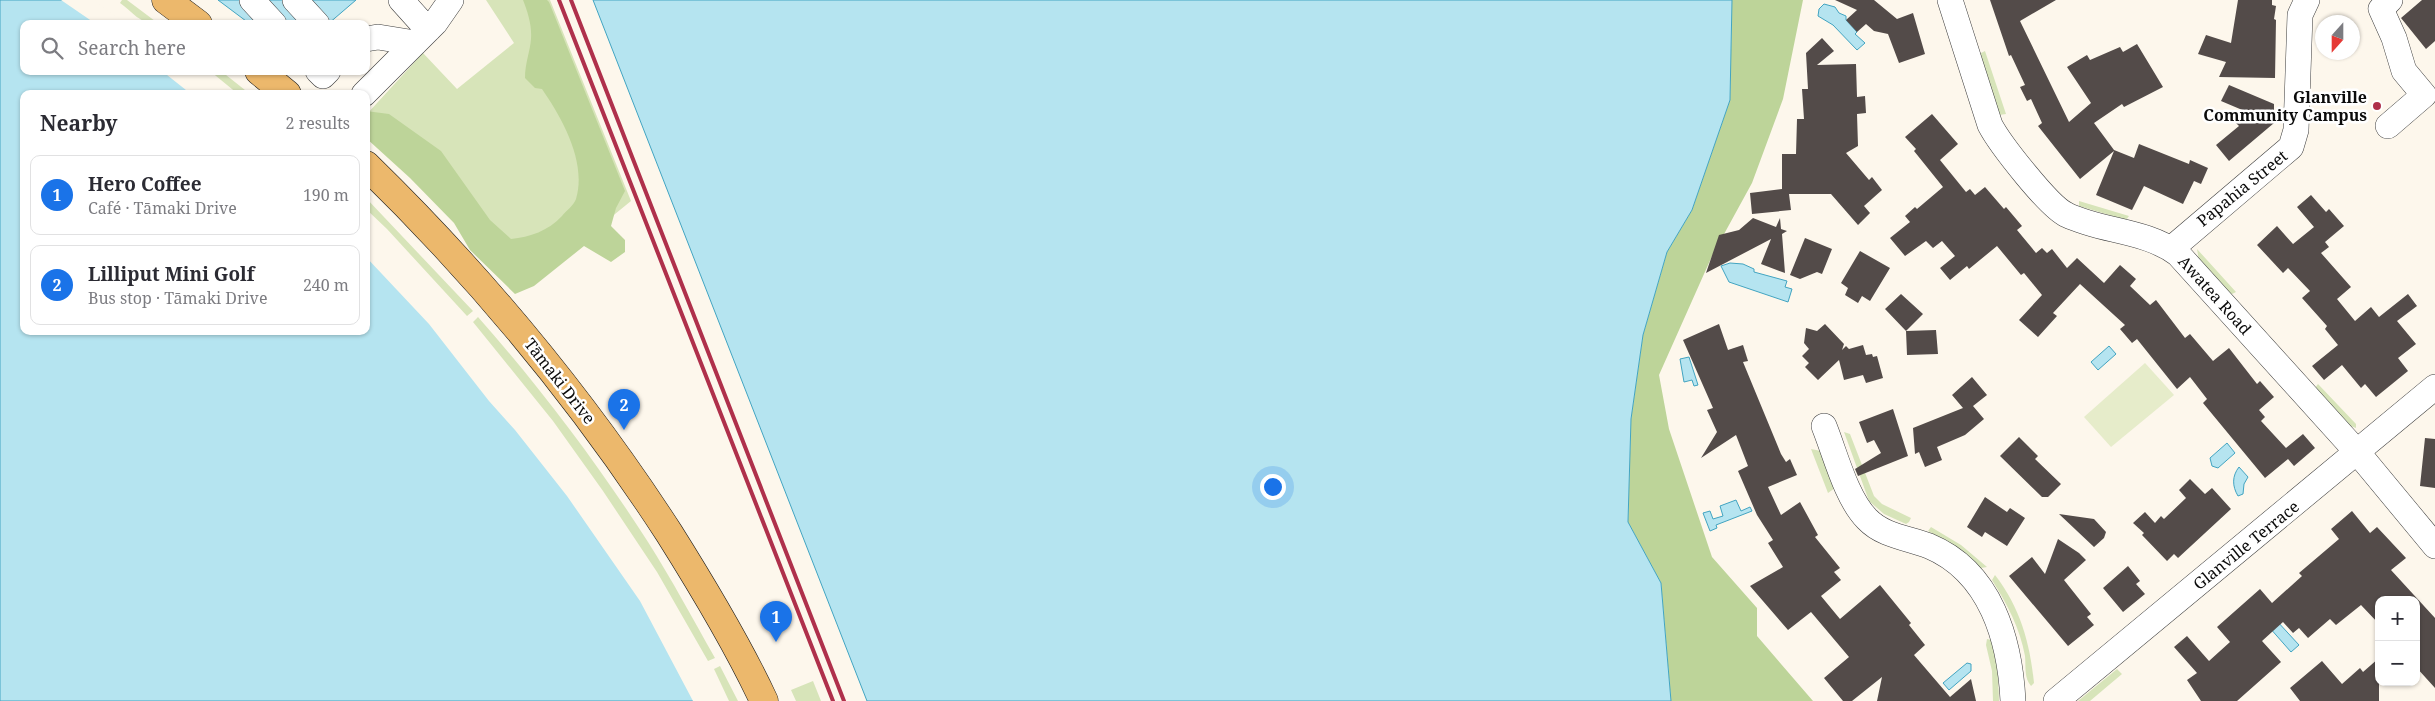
<!DOCTYPE html>
<meta charset="utf-8">
<style>
body{margin:0;font-family:"Noto Serif",serif;background:#f2f2f3;color:#2b2b33}
.controls{position:absolute;right:15px;bottom:15px;display:grid;overflow:hidden;border-radius:10px;box-shadow:0 1px 4px #0004}
.controls button{width:45px;height:45px;display:grid;place-items:center;padding:0;border:0;border-bottom:1px solid #e1e1e2;background:#fff;color:#2b2b33;font:25px sans-serif}
.compass{position:absolute;left:2315px;top:15px;width:45px;height:45px;border-radius:50%;background:#fff;box-shadow:0 1px 4px #0004;rotate:201deg}
.you{position:absolute;left:1272px;top:486px;width:18px;height:18px;margin:-12px;border:4px solid #fff;border-radius:50%;background:#1a73e8;box-shadow:0 0 0 8px #1a73e833}
.badge{display:grid;place-items:center;width:32px;height:32px;border-radius:50%;background:#1a73e8;color:#fff;font-size:16px;font-weight:700}
.pin{position:absolute;translate:-50% -41px;filter:drop-shadow(0 1px 2px #0008)}
.pin::after{content:'';position:absolute;top:26px;width:18px;height:15px;background:inherit;clip-path:polygon(0 0,100% 0,50% 100%)}
.list{margin:0;padding:0;list-style:none}
h2{display:flex;justify-content:space-between;align-items:center;height:65px;margin:0;padding:0 20px;font-size:21px}
h2 small{font-size:16px;font-weight:400;color:#7c7c81}
.list li{display:grid;grid-template-columns:32px 1fr auto;gap:15px;align-items:center;box-sizing:border-box;height:80px;margin:0 10px 10px;padding:0 10px;border:1px solid #e1e1e2;border-radius:10px}
.list b{display:block;font-size:19px;white-space:nowrap}
.list p{margin:0;font-size:16px;white-space:nowrap;color:#7c7c81}
.list em{font-size:16px;font-style:normal;color:#7c7c81}
.icon{flex:none;width:28px;height:28px;fill:none;stroke:currentColor;stroke-width:2;stroke-linecap:round;stroke-linejoin:round}
.map{position:relative;flex:none;width:2435px;height:701px;overflow:hidden}
.search{position:absolute;background:#fff;box-shadow:0 1px 4px #0004;left:20px;top:20px;width:350px;height:55px;display:flex;align-items:center;gap:12px;box-sizing:border-box;padding:0 18px;border-radius:10px;color:#7c7c81;font-size:19px}
.panel{position:absolute;background:#fff;box-shadow:0 1px 4px #0004;left:20px;top:90px;width:350px;height:245px;border-radius:10px}
.map>svg:first-child{display:block}
</style>
<div class="map">
<svg width="2435" height="701" viewBox="0 0 2435 701">
<rect width="100%" height="100%" fill="#fdf7ec"/>
<path fill="#d7e4b9" d="M122,0H127L159,24C139,24 133,12 120,3Z
M486,0H550L631,201L524,288L366,115L423,53L457,89L514,43Z
M1985,51L2006,114L1999,115L1979,54Z
M210,71H221L250,94H238Z
M366,198L473,311L467,316L387,229L366,209Z
M2079,201L2129,216L2126,220L2079,206Z
M2197,249L2236,292L2230,295L2199,261Z
M478,317C540,387 598,464 648,542C672,580 693,619 715,658L708,661L657,572L603,491L553,421L473,322Z
M2318,384L2356,424V428L2348,425L2315,388Z
M1844,432L1850,434L1874,496L1882,504L1911,518L1909,522L1906,524L1884,514L1869,501Z
M1811,449L1821,451L1835,488L1828,493Z
M1931,527L1961,545L1987,567L1981,568L1956,547L1928,531Z
M1995,575C2020,607 2030,643 2034,683L2031,686C2024,678 2026,667 2025,656C2020,628 2007,604 1992,580Z
M1987,639L1992,640L1998,673L1999,701H1993L1992,671L1986,645Z
M720,666L738,701H729L714,669Z
M2117,669L2122,674L2090,701H2078Z
M813,681L821,701H796L791,690Z"/>
<path fill="#bdd499" d="M523,0H547L549,2L625,191L616,208L611,226L625,240V252L611,262L584,246L534,286L515,294L470,250L454,223L410,178L366,138V111L389,114L441,151L490,220L511,239C530,237 548,231 562,216C566,211 574,205 576,199C587,162 562,118 542,89L535,88L525,78C525,63 530,52 531,39C532,25 528,13 523,0Z
M1732,0H1803L1783,99L1752,183L1712,256L1659,375L1669,429L1712,557L1757,608V636L1813,701H1671L1661,583L1628,522L1631,419L1643,335L1667,252L1692,210L1730,100Z"/>
<path fill="#e6ecca" d="M2145,363L2174,395L2111,447L2084,417Z"/>
<path fill="#b5e4f0" stroke="#42a4c1" d="M0,0H92L125,24H24V71H188L215,94H24V331H366V238L500,383L709,701H0Z
M218,0H356L328,24H250Z
M593,0H1732L1730,100L1692,210L1667,252L1643,335L1631,419L1628,522L1661,583L1671,701H867Z
M1824,4L1835,7L1839,13L1846,16V20L1857,32L1855,34L1865,43L1857,50L1833,25L1818,16L1819,9Z
M1730,263L1743,264L1754,269V272L1787,281L1785,287L1792,289L1788,302L1729,282L1721,266Z
M2109,346L2116,354L2098,370L2091,362Z
M1689,357L1698,385L1694,386L1692,380L1684,382L1680,359Z
M2227,443L2235,453L2218,468L2212,466L2210,458Z
M2239,467L2248,477L2244,484L2243,494L2238,496C2232,486 2232,476 2239,467Z
M1736,500L1741,511L1750,507L1752,511L1716,525L1717,528L1710,531L1703,513L1710,511L1713,519L1723,516L1720,506Z
M2276,620L2299,645L2291,652L2269,627Z
M1967,663L1971,664V671L1949,690L1943,683Z"/>
<path fill="#fdf7ec" d="M61,0H94L127,24H96Z
M162,71H192L217,94H191Z
M366,235L416,284L502,382L588,493L651,591L711,701H693L640,601L567,496L515,430L489,401L429,324L366,257Z"/>
<path fill="#534b49" d="M1835,0H1874L1897,19L1913,13L1925,54L1899,63L1888,34L1874,31L1866,24L1857,32L1846,20L1857,10Z
M1990,0H2056L2020,21L2069,122L2091,103L2067,67L2087,55L2090,60L2120,47L2123,52L2137,44L2163,87L2124,107L2122,104L2094,123L2114,150L2134,158L2139,144L2189,164L2190,160L2208,168L2201,184L2194,181L2183,204L2144,186L2132,210L2096,195L2114,151L2080,179L2038,126L2042,123L2031,99L2027,101L2020,87L2025,85L2011,55L2009,56Z
M2238,0H2272V5L2276,6L2274,19L2276,20L2275,78L2219,77L2226,62L2198,54L2206,35L2231,43Z
M2422,0H2435V41L2426,49L2401,18Z
M1822,38L1834,51L1817,65L1856,64L1857,97L1865,96L1866,113L1857,114L1858,146L1846,153L1869,180L1872,177L1882,190L1864,206L1870,213L1858,225L1831,194H1789L1791,210L1752,214L1750,193L1782,189V154H1796L1797,119H1804L1802,89H1808L1806,53Z
M2229,85L2274,104V123L2229,161L2216,145L2239,126L2235,122L2247,112L2221,101Z
M1932,114L1958,144L1940,160L1966,192L1970,189L1975,195L1985,187L2004,209L2006,207L2022,226L2017,230L2036,253L2042,248L2047,253L2052,249L2067,268L2077,258L2104,283L2120,265L2136,279L2130,286L2150,305L2156,300L2185,338L2190,334L2213,361L2229,348L2257,384L2260,381L2274,397L2259,410L2265,417L2261,421L2286,448L2303,434L2315,448L2294,466L2288,459L2265,478L2203,403L2207,399L2190,377L2177,389L2137,339L2132,343L2120,329L2125,325L2080,284L2053,313L2057,316L2038,337L2019,320L2042,295L2024,273L2021,275L1997,246L1969,269L1967,266L1950,280L1940,268L1955,256L1942,241L1933,248L1926,241L1905,256L1890,238L1910,222L1905,216L1915,207L1917,209L1943,187L1914,151L1916,149L1905,137Z
M2311,195L2326,212L2329,209L2344,226L2325,242L2329,247L2321,253L2351,287L2337,299L2355,321L2371,307L2379,317L2408,294L2417,306L2397,321L2416,344L2398,358L2408,371L2376,397L2365,384L2361,388L2342,365L2324,380L2312,366L2338,345L2325,329L2327,326L2302,298L2310,291L2288,268L2283,273L2257,245L2277,226L2293,244L2314,227L2297,207Z
M1753,218L1776,227L1780,218L1781,229L1787,231L1782,234L1785,273L1761,264L1771,239L1706,273L1719,235L1739,230Z
M1805,238L1832,249L1822,274L1817,272L1800,279L1790,275Z
M1860,251L1890,268L1870,301L1862,296L1858,303L1845,295L1848,288L1841,283Z
M1901,294L1923,314L1906,331L1885,309Z
M1719,324L1728,350L1743,345L1748,361L1743,362L1781,454L1786,462L1790,459L1797,475L1768,487L1781,515L1800,502L1818,535L1815,537L1840,568L1834,572L1841,580L1821,596L1840,619L1880,585L1911,623L1909,625L1925,645L1914,655L1950,697L1971,679L1976,701H1877L1882,677L1852,701H1843L1824,678L1849,657L1811,612L1788,630L1750,586L1783,567L1768,543L1773,540L1757,515L1738,471L1748,466L1736,435L1701,458L1717,432L1707,410L1713,408L1683,340Z
M1825,324L1844,344L1842,350L1846,346L1849,349L1863,345L1866,355L1872,354L1873,357L1877,356L1883,378L1866,383L1863,375L1844,380L1839,360L1818,380L1805,367L1809,363L1802,356L1809,349L1804,343L1806,328L1817,331Z
M1936,330L1938,354L1907,355L1906,331Z
M1972,377L1987,395L1973,406L1984,419L1965,435L1937,447L1942,460L1925,467L1919,452L1915,454L1913,428L1963,408L1952,395Z
M1893,409L1908,456L1858,476L1855,469L1881,453L1874,440L1867,443L1859,422Z
M2019,437L2038,456L2035,459L2061,484L2048,497H2042L2000,456Z
M2425,438L2435,439V488L2420,486Z
M2190,479L2205,494L2212,488L2231,509L2178,558L2174,554L2167,561L2142,535L2144,533L2133,523L2145,512L2155,523L2161,516L2164,519L2186,498L2179,490Z
M1985,497L2007,512L2010,508L2025,518L2007,546L1985,532L1982,537L1967,527Z
M2352,511L2370,533L2377,527L2406,558L2391,570L2435,618V688L2416,667V600H2379V624L2361,605L2336,625L2330,619L2308,638L2299,628L2293,633L2283,622L2262,641L2281,662L2237,701H2201L2187,680L2197,673L2174,647L2187,636L2209,661L2230,642L2217,627L2260,589L2272,603L2302,576L2299,573L2339,539L2331,529Z
M2059,514L2094,519L2106,532L2104,538L2094,547Z
M2058,539L2079,553L2086,560L2064,580L2091,614L2087,617L2094,625L2068,646L2009,576L2032,557L2045,574Z
M2128,566L2140,581L2136,584L2145,594L2123,612L2103,588Z
M2379,658V701H2300L2290,688L2322,661L2342,684L2360,668L2363,672Z"/>
<g fill="none" stroke-linecap="round" stroke-linejoin="round">
<defs>
<path id="minor" d="M252,0L274,24
M295,0L317,24
M401,0L428,30
M1950,0L1990,125C2000,144 2049,207 2067,215C2103,232 2146,230 2178,254L2358,453L2435,546
M366,39L378,37L415,43
M318,71L323,76L328,71
M364,94L435,23L451,0
M2388,126L2424,95L2404,71L2394,38L2381,9L2390,0
M2171,249L2291,147L2296,130L2300,15L2307,0
M1824,426C1835,453 1846,498 1867,519C1883,536 1908,538 1929,546C1991,572 2010,640 2013,701
M2056,701L2435,387"/>
<path id="major" d="M166,0L198,24
M259,71L287,94
M366,165C481,277 582,399 669,533C703,587 737,643 764,701"/>
</defs>
<use href="#minor" stroke="#3e3e3e" stroke-width="26"/>
<use href="#major" stroke="#1c1c1c" stroke-width="29"/>
<use href="#minor" stroke="#fff" stroke-width="25"/>
<use href="#major" stroke="#ecb86c" stroke-width="28"/>
<path stroke="#af304b" stroke-width="4" d="M559,0L833,701
M571,0L844,701"/>
</g>
<circle fill="#af304b" stroke="#fff" stroke-width="2" cx="2377" cy="106" r="5"/>
<g text-anchor="middle" stroke-width="5" stroke-linejoin="round" paint-order="stroke">
<g font-size="16" font-weight="bold" fill="#0b0b0b" stroke="#fff" text-anchor="end">
<text x="2367" y="103">Glanville<tspan x="2367" dy="18">Community Campus</tspan></text>
</g>
<g font-size="16" fill="#0b0b0b" stroke="#fff">
<text transform="translate(2242 188) rotate(-39)" y="6">Papahia Street</text>
<text transform="translate(2215 295) rotate(48)" y="6">Awatea Road</text>
<text transform="translate(560 381) rotate(52)" y="6">Tāmaki Drive</text>
<text transform="translate(2246 545) rotate(-39)" y="6">Glanville Terrace</text>
</g>
</g>
</svg>
<div class="controls">
<button>+</button>
<button>−</button>
</div>
<svg class="compass" viewBox="-18 -18 36 36"><path d="M0-13l5 13h-10z" fill="#e53935"/><path d="M0 13l5-13h-10z" fill="#7c7c81"/></svg>
<div class="you"></div>
<div class="pin badge" style="left:776px;top:642px">1</div>
<div class="pin badge" style="left:624px;top:430px">2</div>
<div class="search"><svg class="icon" aria-label="search" viewBox="0 0 24 24"><circle cx="10" cy="10" r="6"/><path d="M15 15l6 6"/></svg>Search here</div>
<section class="panel">
<h2>Nearby<small>2 results</small></h2>
<ul class="list">
<li><span class="badge">1</span><div><b>Hero Coffee</b><p>Café · Tāmaki Drive</p></div><em>190 m</em></li>
<li><span class="badge">2</span><div><b>Lilliput Mini Golf</b><p>Bus stop · Tāmaki Drive</p></div><em>240 m</em></li>
</ul>
</section>
</div>
